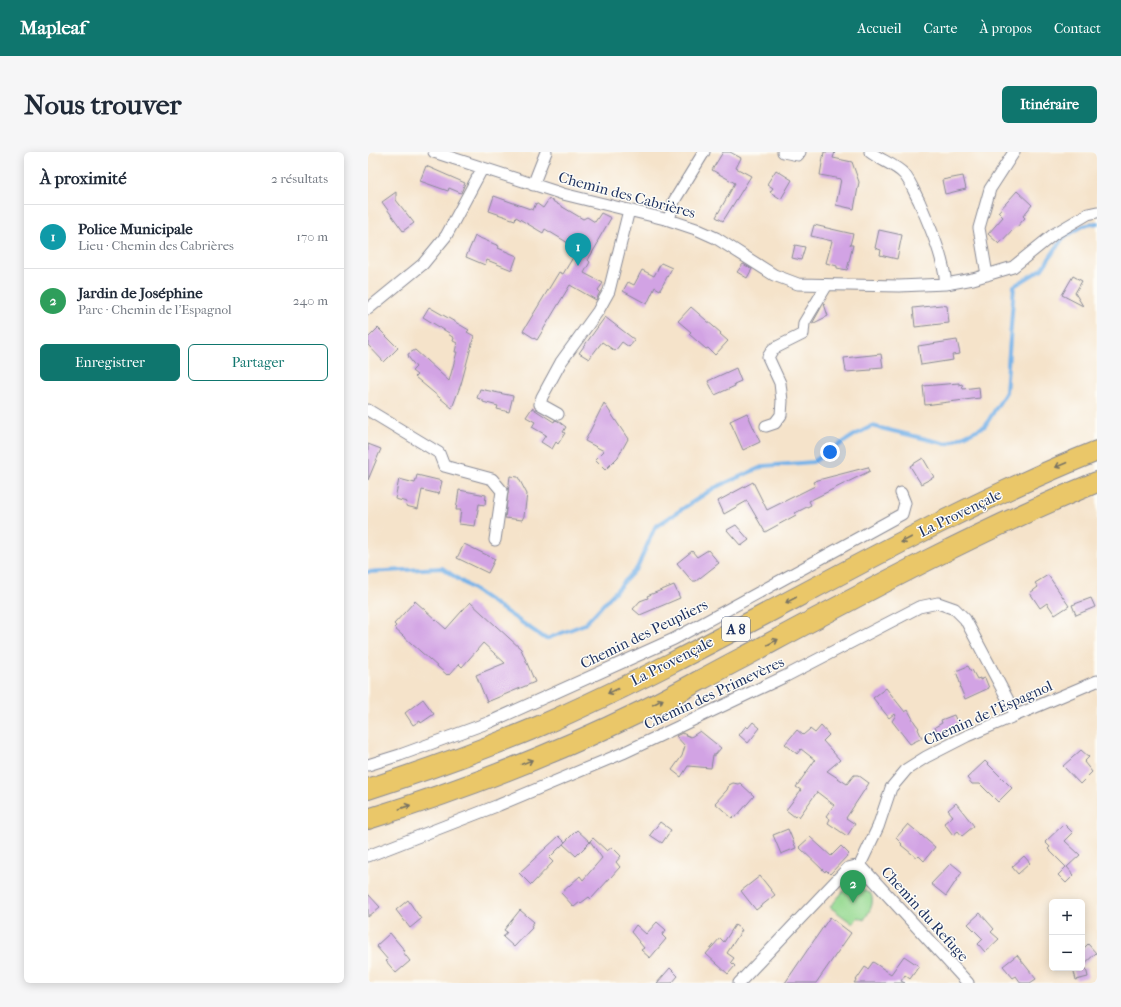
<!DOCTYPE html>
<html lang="fr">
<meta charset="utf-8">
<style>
body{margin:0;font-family:"IM FELL French Canon",serif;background:#f6f6f7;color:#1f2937}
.controls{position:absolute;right:12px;bottom:12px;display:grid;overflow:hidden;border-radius:6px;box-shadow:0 2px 10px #0003}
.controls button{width:36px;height:36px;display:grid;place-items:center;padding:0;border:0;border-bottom:1px solid #e0e1e3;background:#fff;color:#1f2937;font:20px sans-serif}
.you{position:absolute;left:462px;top:300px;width:14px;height:14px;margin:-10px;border:3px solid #fff;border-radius:50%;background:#1a73e8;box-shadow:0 0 0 6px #1a73e833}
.badge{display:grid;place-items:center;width:26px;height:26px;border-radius:50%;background:#0f766e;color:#fff;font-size:13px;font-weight:700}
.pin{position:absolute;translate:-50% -33px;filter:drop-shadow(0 1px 2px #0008)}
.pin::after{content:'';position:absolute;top:21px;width:14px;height:12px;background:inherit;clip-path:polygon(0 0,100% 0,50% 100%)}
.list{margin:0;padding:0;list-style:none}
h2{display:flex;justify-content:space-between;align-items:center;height:52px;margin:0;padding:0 16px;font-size:17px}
h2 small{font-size:13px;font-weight:400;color:#747a83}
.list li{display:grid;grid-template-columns:26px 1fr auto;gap:12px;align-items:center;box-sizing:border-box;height:64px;padding:0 16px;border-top:1px solid #e0e1e3}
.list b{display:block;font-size:15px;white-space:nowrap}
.list p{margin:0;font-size:13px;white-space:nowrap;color:#747a83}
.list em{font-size:13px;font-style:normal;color:#747a83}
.actions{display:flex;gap:8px;padding:12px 16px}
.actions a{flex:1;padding:9px 0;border:1px solid #0f766e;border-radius:6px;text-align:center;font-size:14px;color:#0f766e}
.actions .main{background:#0f766e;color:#fff}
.map{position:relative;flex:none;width:729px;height:831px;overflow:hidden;border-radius:6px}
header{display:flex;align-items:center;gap:24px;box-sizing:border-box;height:56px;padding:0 20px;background:#0f766e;color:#fff}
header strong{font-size:19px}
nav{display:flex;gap:22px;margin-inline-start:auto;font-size:14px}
.intro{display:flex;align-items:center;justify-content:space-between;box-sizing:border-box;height:96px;padding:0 24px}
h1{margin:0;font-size:28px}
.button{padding:10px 18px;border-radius:6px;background:#0f766e;color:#fff;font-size:14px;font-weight:700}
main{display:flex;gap:24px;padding:0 24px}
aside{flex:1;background:#fff;border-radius:6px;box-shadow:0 2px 10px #0003}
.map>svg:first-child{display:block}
</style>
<header>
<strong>Mapleaf</strong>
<nav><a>Accueil</a><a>Carte</a><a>À propos</a><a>Contact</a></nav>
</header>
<div class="intro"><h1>Nous trouver</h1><a class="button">Itinéraire</a></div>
<main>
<aside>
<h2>À proximité<small>2 résultats</small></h2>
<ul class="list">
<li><span class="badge" style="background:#0f9aa8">1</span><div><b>Police Municipale</b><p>Lieu · Chemin des Cabrières</p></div><em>170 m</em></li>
<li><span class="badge" style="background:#2e9e5b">2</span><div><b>Jardin de Joséphine</b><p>Parc · Chemin de l'Espagnol</p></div><em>240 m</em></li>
</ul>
<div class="actions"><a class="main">Enregistrer</a><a>Partager</a></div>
</aside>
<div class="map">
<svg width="729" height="831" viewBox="0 0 729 831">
<rect width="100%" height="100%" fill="#fdfcf7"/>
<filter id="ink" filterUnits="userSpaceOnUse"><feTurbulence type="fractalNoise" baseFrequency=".025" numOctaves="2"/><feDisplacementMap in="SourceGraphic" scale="8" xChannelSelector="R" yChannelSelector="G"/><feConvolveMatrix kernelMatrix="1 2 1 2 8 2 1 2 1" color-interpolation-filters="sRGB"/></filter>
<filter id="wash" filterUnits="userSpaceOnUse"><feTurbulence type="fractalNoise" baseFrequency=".012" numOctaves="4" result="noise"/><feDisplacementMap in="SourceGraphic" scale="16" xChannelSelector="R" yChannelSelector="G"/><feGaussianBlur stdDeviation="0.9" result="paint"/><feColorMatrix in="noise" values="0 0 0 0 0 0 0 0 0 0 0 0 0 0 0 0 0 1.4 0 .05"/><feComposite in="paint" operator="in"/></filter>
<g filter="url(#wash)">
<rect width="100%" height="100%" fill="#f5e3ca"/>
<path fill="#97da92" stroke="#598478" d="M479,735L493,737L503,742C507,752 501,760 496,768L490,765L485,772L462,755Z"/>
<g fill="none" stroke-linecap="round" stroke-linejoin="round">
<path stroke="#77b2e8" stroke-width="4" d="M0,420L74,416L178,487L217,472L269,416L287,375L346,336L396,314L445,310L485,284L504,274L579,292L617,274L638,240L646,134L674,117L695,86L715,74L729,71"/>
</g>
<g id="blocks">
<path fill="#d2a3e4" d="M355,0H362L373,6L368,16L383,24L355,69L348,65L367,31L344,18Z
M456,0H467L465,6L484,10L491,30L486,57L468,53L473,27L452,23Z
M58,14L97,31L93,41L81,36L80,39L52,29Z
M408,18L424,28L413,47L402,40L405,36L399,32Z
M595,24L598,37L577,42L574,28Z
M649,39L664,53L655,64L657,66L648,76L647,75L631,92L620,82L635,65L630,60Z
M28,40V48L46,71L35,79L14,50Z
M126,44L165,58L168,51L175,56L181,47L215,67L219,65L227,70L233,61L243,66L229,90L230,91L220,108L222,110L216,121L235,131L230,138L232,140L228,148L202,133L169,188L155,179L191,120L195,122L210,97L177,77L175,81L148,65L147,68L121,59Z
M446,73L485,82L482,93H485L479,118L469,116V114L458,111L464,89L443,84Z
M511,78L534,83L529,107L512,103L513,98L507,96Z
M107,84L131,94L130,96L149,104L144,118L119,108L117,113L98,105Z
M427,93L437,95L433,108L424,106Z
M293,111L304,116L292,138L287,135L279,152L255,139L260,130L266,133L274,118L286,124Z
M375,112L384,117L379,126L369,120Z
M705,124L714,129L707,141L715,154L694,143Z
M456,152L460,164L444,172L454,154Z
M573,153L579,154L581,171L547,175L545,156Z
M61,155L101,178L99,180L106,184L93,232L84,256L47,225L49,223L44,219L48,215L41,206L40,202L47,198L81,229L89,200H87L89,191L85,189L86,186L80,182L81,181L55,165Z
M323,155L353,181L352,182L360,189L347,203L340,196L338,197L321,182L323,180L310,169Z
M237,165L267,188L261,195L254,190L247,199L234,190L221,207L211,201Z
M10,176L30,196L16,210L0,193V186Z
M589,188L592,202L584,203L585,208L553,213L550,194Z
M513,202L515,215L503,216V218L478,220L476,206Z
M368,216L373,229L366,232L367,234L347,243L340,229Z
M591,231V233L594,232L595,237L611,235L612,246L557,253L555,234Z
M112,237L145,244L141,260L129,257L130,254L115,250V248L109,246Z
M236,251L260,287L250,305L237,318L227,308L236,299L217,289Z
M164,256L186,270L187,268L190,269L198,275L195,280L197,281L190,292L188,290L184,297L173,290L178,283L164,275L167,270L158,265Z
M379,261L392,290L375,298L362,269Z
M0,292L13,297L0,328Z
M555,306L566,325L553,332L542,314Z
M500,315L502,319L441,349L443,353L427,361L428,363L397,380L379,349L356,362L350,349L385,330L399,358L447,334L445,330L450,328Z
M49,323L74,329L71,342L54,338L50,357L38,354L39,350L27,347L31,327L47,331Z
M142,324L150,325L159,342L156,364L154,368L137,366Z
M91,338L118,343L117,353L111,352L107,374L91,372L93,358H88Z
M368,373L381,388L373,394L359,378Z
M96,392L127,407L120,421L89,406Z
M340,398L351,411L328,429H324L309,411L324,399L329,405Z
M680,423L701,454L687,463L679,451L672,456L662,441L670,435L667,431Z
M306,433L312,446L272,463L265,457L272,449L280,446L279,444Z
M723,446L727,455L708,463L704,453Z
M47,449L78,477L102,450L153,497L167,530L119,550L108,523L137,511L115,491L94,515L91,512L81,523L80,522L79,523L26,476L28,474L26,472Z
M600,514L603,519L604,518L609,527L612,526V528L617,526L621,536L597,547L592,535L593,534L588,519Z
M518,536L537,560L540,558L547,571L551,576L550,577L554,586L542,592L524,569L528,563L526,562L521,566L505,546Z
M55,547L66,562L53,571L52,569L45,573L37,561Z
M586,563L592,577L572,587L567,575L574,571L573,568Z
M385,570L392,576L380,591L371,583L378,574L380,576Z
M453,574L461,583L455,589L472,608L459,619L479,632L486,623H490L501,631L478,666L487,672L479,684L460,671L462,667L458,664L466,653L449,640L431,665L428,663L427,665L418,658L433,638L428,635L447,608L433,597L429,602L417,592L429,578L435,583L442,577L447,581Z
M332,579L353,596L347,603H345L343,616L320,614L313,625L304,618L314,604L317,594L308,584L314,581L323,585Z
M713,598L721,605L716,610L724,620L712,632L695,614Z
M617,609L644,636L630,650L612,632H604L599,626Z
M365,631L370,632L372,631L386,644L368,665L366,664L364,666L347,651L359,638L361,633Z
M588,651L606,674L594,684L590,679L585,683L576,671L585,664L580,658Z
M292,670L303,678L294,691L282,683Z
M540,672L567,695L556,709L551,704L549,706L533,693L534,692L528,686Z
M696,672L705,681L697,689L712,703L699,715L706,723L698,731L690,723L698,715L680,697L682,695L677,690Z
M420,677L428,696L413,702L405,683Z
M209,678L222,690L208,704L195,692Z
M191,684L197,690L181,706L185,710L163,733L151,721Z
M442,685L463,704L473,694L481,702L462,722L458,718L457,720L431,695Z
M225,686L239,699L244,695L253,704L248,710L252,715L223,747L221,745L213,751L212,750L206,755L193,741L212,724L215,728L234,706L222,689Z
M656,704L662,711L650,722L644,715Z
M583,711L594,720L578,744L563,732Z
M392,724L407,743L388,758L373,739Z
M0,742L12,755L0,765Z
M40,748L53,767L42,776L28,758Z
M152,758L166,770L163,774L164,776L146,795L135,785L139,780L136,778Z
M612,761L626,777L623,780L631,787L617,800L610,792L615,787L600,772Z
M462,765L483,781L448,831H417Z
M289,770L298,778L294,783L298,787L282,806L273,798L276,796L263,780L268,773L278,782Z
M367,773L374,778L359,801L366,806L363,810L367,814L360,822L338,802L352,786L356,790Z
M22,781L37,799L35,800L42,809L28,821L18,809L20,808L8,794Z
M720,792L728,801L714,814V798Z
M649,803L668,827L662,831H653L648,824L645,826L635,814Z
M536,804L551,814L542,827L537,823L533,829L537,831H486L497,815L500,817L505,810L523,822Z
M302,816L310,824L304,831H289Z
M705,816H718L720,825L708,828Z"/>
</g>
</g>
<g filter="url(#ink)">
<use href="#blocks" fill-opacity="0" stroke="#888994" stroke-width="1"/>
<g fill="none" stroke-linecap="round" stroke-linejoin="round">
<defs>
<path id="minor" d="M66,0L195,42L301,68L328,77L348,86L406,123L430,132L531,134L578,132L605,127L645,115L686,82L720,62L729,60
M415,0L430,3L432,0
M502,0C512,8 528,13 536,22C543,30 546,40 551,49C562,75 575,103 578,132
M165,33L178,0
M301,68L306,49L336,0
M619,123L611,76L622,37L646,0
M0,157L55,112L78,84L114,17
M0,258L71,301L76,314L124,327L134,339L127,388
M190,262L172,252L174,245L193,210L230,159L241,139L261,58
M398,274L407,271L413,263L414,249L412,231L400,205L405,197L435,182L436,171L459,133
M0,613L32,603L122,570L306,487L534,362L537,351L533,341
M0,704L131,653L255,601L418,524L551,455L570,451L587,457L597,467L648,563
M492,713L600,831
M371,831L480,716L492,713L510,675L523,636L539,617L558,605L599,584L729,529"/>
<path id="motorway" d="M0,637C59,618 117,597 174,573C363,490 537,376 729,299
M0,667C94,638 186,602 274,559C308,542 341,523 374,506C490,444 607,380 729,330"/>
</defs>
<use href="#minor" stroke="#888994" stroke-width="13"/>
<use href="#motorway" stroke="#888994" stroke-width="22"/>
<use href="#minor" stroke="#fff" stroke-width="11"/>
<use href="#motorway" stroke="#eac769" stroke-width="20"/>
</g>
<defs><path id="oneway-shaft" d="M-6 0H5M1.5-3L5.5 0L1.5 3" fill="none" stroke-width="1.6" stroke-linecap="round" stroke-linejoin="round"/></defs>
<g stroke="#787363">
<use href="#oneway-shaft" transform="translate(693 313) rotate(157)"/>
<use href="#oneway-shaft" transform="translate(538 388) rotate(152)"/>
<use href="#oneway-shaft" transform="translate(423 448) rotate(152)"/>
<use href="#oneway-shaft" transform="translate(405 490) rotate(-28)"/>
<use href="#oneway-shaft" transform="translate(245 539) rotate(155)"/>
<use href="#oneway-shaft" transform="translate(290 550) rotate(-28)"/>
<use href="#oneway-shaft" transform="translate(159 610) rotate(-22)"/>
<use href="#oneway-shaft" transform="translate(37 655) rotate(-19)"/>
</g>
</g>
<g text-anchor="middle" stroke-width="3" stroke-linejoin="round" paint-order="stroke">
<rect fill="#fdfcf7" stroke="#5f6c8c" stroke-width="1" x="354" y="465" width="28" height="24" rx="3"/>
<g font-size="14" font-weight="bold" fill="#1b2f5e">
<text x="368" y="482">A 8</text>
</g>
<g font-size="15" fill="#1b2f5e" stroke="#fdfcf7">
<text transform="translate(259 43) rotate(15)" y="5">Chemin des Cabrières</text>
<text transform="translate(592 361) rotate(-26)" y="5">La Provençale</text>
<text transform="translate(276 482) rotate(-26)" y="5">Chemin des Peupliers</text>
<text transform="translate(304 509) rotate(-27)" y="5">La Provençale</text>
<text transform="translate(346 541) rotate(-25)" y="5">Chemin des Primevères</text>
<text transform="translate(620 561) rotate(-24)" y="5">Chemin de l'Espagnol</text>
<text transform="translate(557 762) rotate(48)" y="5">Chemin du Refuge</text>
</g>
</g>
</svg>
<div class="controls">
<button>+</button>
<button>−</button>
</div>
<div class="you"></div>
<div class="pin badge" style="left:210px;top:114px;background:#0f9aa8">1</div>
<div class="pin badge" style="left:485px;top:751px;background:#2e9e5b">2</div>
</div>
</main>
